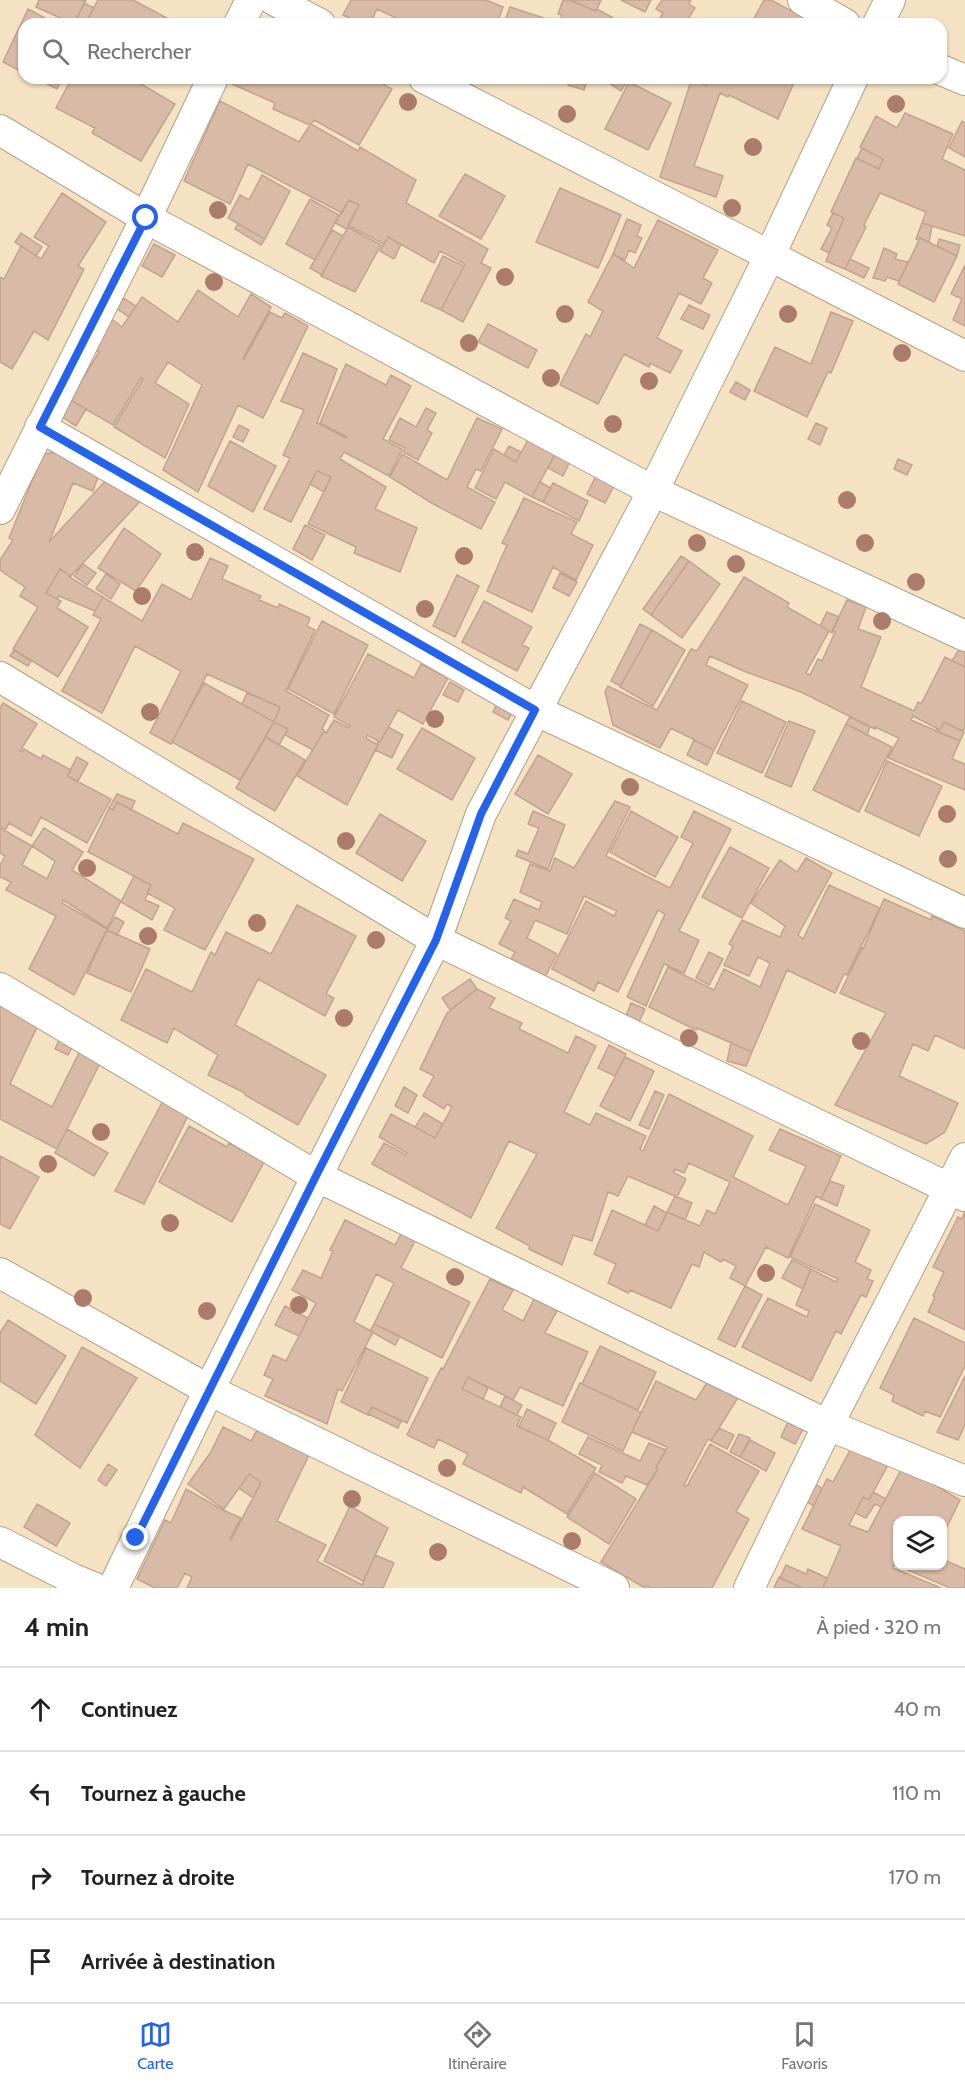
<!DOCTYPE html>
<html lang="fr">
<meta charset="utf-8">
<style>
body{margin:0;font-family:Cabin,sans-serif;background:#f2f2f2;color:#222}
.controls{position:absolute;right:18px;bottom:18px;display:grid;overflow:hidden;border-radius:12px;box-shadow:0 2px 4px #0004}
.controls button{width:54px;height:54px;display:grid;place-items:center;padding:0;border:0;border-bottom:2px solid #e0e0e0;background:#fff;color:#222;font:30px sans-serif}
.stop{position:absolute;width:18px;height:18px;margin:-14px;border:4px solid #2563eb;border-radius:50%;background:#fff}
.stop.end{background:#2563eb;border-color:#fff;box-shadow:0 2px 6px #0008}
.list{margin:0;padding:0;list-style:none}
h2{display:flex;justify-content:space-between;align-items:center;height:78px;margin:0;padding:0 24px;font-size:26px}
h2 small{font-size:20px;font-weight:400;color:#767676}
.list li{display:grid;grid-template-columns:39px 1fr auto;gap:18px;align-items:center;box-sizing:border-box;height:84px;padding:0 24px;border-top:2px solid #e0e0e0}
.list b{display:block;font-size:22px;white-space:nowrap}
.list em{font-size:20px;font-style:normal;color:#767676}
.icon{flex:none;width:33px;height:33px;fill:none;stroke:currentColor;stroke-width:2;stroke-linecap:round;stroke-linejoin:round}
.map{position:relative;flex:none;width:965px;height:1588px;overflow:hidden}
.search{position:absolute;background:#fff;box-shadow:0 2px 4px #0004;left:18px;right:18px;top:18px;height:66px;display:flex;align-items:center;gap:15px;box-sizing:border-box;padding:0 21px;border-radius:18px;color:#767676;font-size:22px}
.sheet{height:414px;background:#fff}
nav{display:flex;justify-content:space-around;align-items:center;box-sizing:border-box;height:84px;border-top:2px solid #e0e0e0;background:#fff;font-size:16px;color:#767676}
nav a{display:grid;justify-items:center;gap:3px}
nav .on{color:#2563eb}
.map>svg:first-child{display:block}
</style>
<div class="map">
<svg width="965" height="1588" viewBox="0 0 965 1588">
<rect width="100%" height="100%" fill="#f4e2c3"/>
<path fill="#d9baa6" stroke="#c2a390" stroke-width="1.5" fill-rule="evenodd" d="M39,0H86L74,24L36,7Z
M98,0H133L167,18L164,24H85Z
M351,0H486L503,7L497,24H409L377,9L370,24H360L343,15Z
M563,0H570L596,11L597,9L624,24H569L560,20L562,15L558,14Z
M569,0H601L596,11Z
M621,0H651L645,12Z
M662,0H691L689,4L695,8L685,24H656L663,13L656,9Z
M764,0H771L808,20L806,24H751Z
M84,3L94,8L85,24H74Z
M510,7L556,22V24H504Z
M28,9L56,24H24V73L3,62Z
M35,78H62L57,89Z
M72,78H131L175,104L141,161L92,133L95,128L56,108Z
M234,78H372L392,89L359,145L314,120L311,124L358,151L360,147L416,180L406,203L488,249L481,263L491,268L463,322L441,310L465,264L440,251L434,263L388,237L384,244L348,225L359,205L349,200L342,213L248,164L230,204L184,181L220,101L299,142L310,125L273,109L275,103L232,84Z
M570,78H588L584,90L568,85Z
M601,78H629L621,91Z
M692,78L706,86L711,78H731L735,80L736,78H796L778,119L729,95L728,97L720,93L694,166L723,176L716,197L660,177Z
M629,82L671,103L648,150L605,129Z
M905,113L953,134L942,159L965,170V236L922,223L926,212L880,193L864,225L866,227L845,269L826,261L844,218L831,212L856,158L879,169L883,159L860,147L876,116L897,128Z
M962,121L965,123V157L949,148Z
M862,148L883,159L879,169L857,159Z
M465,174L505,196L481,239L439,216Z
M262,175L290,191L265,239L228,218L240,195L249,200Z
M560,188L621,215L598,268L536,242Z
M62,193L106,222L78,266L84,269L48,340L34,331L12,369L0,362V277L4,279L21,246L41,259L49,246L34,237Z
M310,199L339,215L315,260L286,244Z
M349,200L359,205L347,229L335,223Z
M833,213L844,218L829,253L821,249L832,228L827,225Z
M627,219L641,225L637,236L642,238L635,253L629,250L625,260L613,254Z
M658,220L718,250L703,278L712,283L701,304L679,293L657,338L682,351L670,373L650,363L649,367L624,354L598,404L560,385L586,334L590,337L603,311L588,302L613,254L634,268Z
M922,223L932,226L929,242L920,238L919,240L916,239Z
M238,224L265,239L261,245L235,229Z
M348,227L381,245L355,292L321,276Z
M332,230L343,236L322,275L310,268Z
M21,233L42,247L36,256L15,242Z
M388,237L401,244L394,259L380,251Z
M920,238L957,256L934,302L898,284Z
M939,239L960,245L957,256L937,246Z
M154,244L175,255L162,277L142,266Z
M884,248L897,254L895,259L908,262L899,281L887,277L885,281L873,278Z
M443,256L464,266L441,310L421,301Z
M850,259L869,268L864,278L845,269Z
M965,265V326L953,320L962,299L951,294Z
M198,290L238,317L251,294L271,307L243,358L244,359L270,312L282,318L285,313L308,326L263,418L238,405L198,492L163,470L202,385L168,362L155,383L189,404L165,458L114,427L143,379L141,378L113,425L70,400L99,352L90,347L109,317L122,327L142,297L178,322Z
M123,298L136,306L129,317L116,308Z
M689,305L710,315L703,329L681,319Z
M831,312L853,321L831,373L828,372L807,417L754,391L775,347L811,364Z
M488,324L537,350L528,368L478,342Z
M303,353L337,369L317,423L346,438L347,437L320,423L346,364L386,385L391,375L411,386L383,439L402,449L389,476L344,452L340,459L386,487L375,509L417,528L400,572L354,553L356,547L308,524L331,477L317,471L291,522L264,509L290,458L283,455L304,410L281,401Z
M736,382L750,390L745,400L730,392Z
M70,400L86,409L76,426L59,415Z
M426,408L436,413L427,430L432,433L418,460L403,452L405,448L389,440L400,418L416,427Z
M477,418L502,429L481,471L476,469L467,487L495,502L481,529L435,505L390,477L402,454L447,480Z
M816,423L827,428L820,445L808,439Z
M239,425L249,430L243,442L233,437Z
M530,436L557,450L532,497L505,482L496,499L475,488L494,449L516,462Z
M230,441L276,466L253,512L208,486Z
M509,446L521,452L516,462L504,455Z
M65,451L100,471L93,491L73,483L49,542L110,476L144,497L71,576L60,569L46,593L61,601L57,608L88,627L58,677L13,649L38,607L20,596L25,587L0,570V560L13,540L9,538L43,454Z
M556,452L571,459L563,476L548,468Z
M898,459L912,465L907,475L894,469Z
M317,471L331,477L324,492L310,484Z
M598,472L616,482L605,503L587,494Z
M540,482L551,488L543,502L532,497Z
M553,483L588,501L579,521L543,502Z
M524,498L577,522L571,534L593,545L576,580L553,567L532,612L487,591L507,545L502,543Z
M305,525L325,535L312,560L293,549Z
M124,528L161,554L136,591L98,568Z
M681,556L689,561L651,615L643,609Z
M210,558L228,566L222,579L261,596L259,600L278,608L279,604L310,618L307,626L315,630L286,691L329,715L322,729L324,730L313,750L285,735L288,729L274,722L280,707L207,674L171,744L150,733L181,671L135,646L102,713L62,691L101,619L93,615L103,597L142,621L162,584L191,600Z
M689,561L720,584L682,638L651,615Z
M83,564L96,573L87,585L74,576Z
M60,569L71,576L69,577L103,597L95,611L59,596L57,599L46,593Z
M560,573L577,582L569,596L553,588Z
M106,574L120,584L111,599L96,589Z
M457,575L479,586L455,637L433,626Z
M744,577L789,603L787,607L829,631L806,673L810,675L818,659L822,661L835,632L832,631L847,600L866,607L858,629L881,637L861,687L914,711L918,702L921,704L945,657L965,667V727L963,731L944,722L940,730L913,716L911,720L960,741L952,759L965,764V790L888,758L899,738L875,727V729L801,692L746,672L710,656L706,665L748,685L714,750L671,728L660,748L613,725L605,692L608,686L657,710L691,649L697,651Z
M484,601L532,627L522,645L529,648L517,671L462,642Z
M827,612L839,617L832,633L820,626Z
M322,621L368,645L334,714L288,689Z
M640,624L652,630L620,686L611,681Z
M652,630L685,650L653,706L620,687Z
M960,648L965,650V667L952,661Z
M14,650L31,661L28,666L10,656Z
M368,654L414,678L421,664L448,678L423,724L398,710L380,742L367,735L366,738L378,745L347,805L297,776L324,731L326,733L334,720L349,728L350,726L334,717Z
M450,682L464,690L458,702L443,695Z
M204,683L274,722L240,780L172,742Z
M247,693L280,707L274,722L288,729L279,745L265,737L274,722L242,704Z
M499,700L515,708L508,720L493,712Z
M742,701L786,722L762,773L717,753Z
M3,703L37,724L20,751L22,752L24,749L41,759L43,755L71,770L67,776L111,799L87,843L41,817L31,836L9,823L6,829L0,826V708Z
M850,717L870,727L867,735L846,724Z
M789,721L815,731L791,787L765,776Z
M944,722L964,732L960,741L936,731L937,729L940,730Z
M846,724L892,747L859,812L813,790Z
M388,727L403,735L392,758L375,750L378,745L377,744L378,741L380,742Z
M422,728L475,758L452,800L397,769Z
M266,737L305,760L275,811L236,788Z
M694,740L714,750L707,765L687,755Z
M538,755L572,774L548,814L515,794Z
M77,757L88,763L78,781L67,776Z
M887,761L942,786L919,836L865,811Z
M117,794L135,801L131,810L117,802L113,810L109,808Z
M615,801L630,807L606,856L670,888L693,843L681,837L694,811L731,829L679,931L699,940L684,973L664,964L646,1006L627,997L665,914L658,910L618,992L598,982L594,991L552,969L586,901L614,916L617,911L584,896L567,934L535,920L527,938L557,954L545,977L511,959L515,952L499,944L511,921L505,918L514,899L539,910L542,902L520,892L530,864L550,871L555,858L574,868Z
M117,802L178,834L183,823L254,859L205,950L164,930L175,908L147,893L151,885L88,852L109,808L113,810Z
M533,811L565,825L548,869L516,856L518,850L528,854L539,828L528,824Z
M631,811L678,837L655,877L610,852Z
M380,814L426,841L402,881L356,853Z
M0,828L32,846L44,828L83,852L72,870L121,901L107,928L63,900L62,903L107,929L74,995L29,969L56,916L6,890L11,882L0,877V865L5,856L0,853ZM32,846L55,861L47,879L22,865Z
M730,847L769,868L742,918L702,897Z
M806,858L832,873L798,935L803,939L829,885L880,908L847,975L844,974L835,993L787,970L752,1052L697,1028L696,1030L649,1007L668,967L714,990L724,969L760,987L770,963L758,957L749,976L724,965L733,946L729,944L742,920L780,937L785,926L751,903L780,860L797,872Z
M134,876L151,885L145,900L159,906L152,920L121,902Z
M884,899L931,920L932,916L965,931V1049L935,1035L928,1051L913,1044L899,1076L958,1103L945,1132L926,1144L835,1105L886,1013L840,993L862,948L863,949Z
M297,905L356,936L326,994L334,998L325,1016L258,979L235,1025L326,1075L298,1125L245,1095V1093L208,1075L218,1055L174,1028L167,1043L121,1020L146,969L192,992L211,952L215,955L226,932L271,954Z
M115,917L124,922L117,935L107,930Z
M107,930L150,949L131,992L87,973Z
M709,952L723,959L709,985L696,978Z
M470,979L477,989L450,1010L442,998Z
M477,989L495,998L489,1008L522,1023L519,1029L568,1053L576,1036L596,1046L564,1112L590,1125L596,1113L646,1136L640,1149L643,1151L669,1094L753,1136L733,1177L788,1205L806,1166L769,1150L780,1129L841,1156L821,1199L816,1196L788,1258L766,1247L745,1286L730,1278L736,1266L723,1259L721,1262L704,1252L699,1267L692,1264L671,1308L630,1290L628,1293L608,1283L616,1264L594,1254L612,1210L658,1231L667,1212L700,1226L707,1210L715,1214L730,1182L689,1163L684,1173L675,1169L673,1172L686,1179L677,1197L628,1176L618,1196L608,1192L592,1241L573,1235L562,1265L529,1249L530,1246L496,1228L537,1154L509,1141L471,1218L372,1164L384,1143L406,1155L407,1153L379,1137L391,1114L435,1138L452,1107L447,1104L444,1109L423,1096L434,1076L420,1069L447,1013Z
M631,1003L645,1009L639,1022L626,1016Z
M0,1005L38,1025L10,1084L52,1107L81,1049L102,1059L57,1149L0,1119Z
M60,1038L73,1045L68,1055L55,1049Z
M731,1043L752,1052L746,1066L727,1061Z
M609,1045L626,1054L615,1076L598,1068Z
M625,1057L654,1071L630,1121L600,1106Z
M404,1087L417,1095L408,1113L395,1106Z
M655,1091L664,1095L649,1129L639,1125Z
M164,1099L189,1114L144,1204L115,1191Z
M424,1113L443,1124L435,1138L415,1127Z
M189,1126L227,1147L229,1143L264,1162L232,1222L159,1182Z
M67,1129L108,1153L94,1176L55,1153Z
M0,1156L39,1177L10,1229L0,1224Z
M830,1181L844,1186L837,1206L821,1199Z
M675,1196L692,1203L685,1220L667,1212Z
M815,1204L870,1230L855,1262L871,1270L867,1279L873,1281L866,1297L861,1295L841,1334L836,1331L811,1381L742,1347L768,1298L807,1317L809,1311L796,1305L811,1269L836,1282L838,1279L790,1257Z
M654,1206L667,1213L658,1231L645,1225Z
M965,1211V1330L928,1312L935,1297L933,1296L944,1272L933,1267L958,1217L962,1219Z
M345,1220L395,1245L403,1230L417,1237L401,1268L470,1302L442,1358L374,1324L394,1283L376,1274L354,1322L373,1332L342,1391L338,1389L327,1424L265,1396L273,1379L264,1375L273,1355L286,1361L316,1303L292,1290L303,1270L321,1278L333,1251L330,1250Z
M792,1260L811,1269L803,1289L782,1278Z
M490,1279L513,1290L502,1310L523,1321L535,1297L558,1309L545,1333L588,1352L563,1406L520,1387L513,1400L468,1377L462,1389L521,1417L517,1426L548,1440L596,1468L567,1514L523,1487L521,1493L463,1464L468,1454L438,1439L434,1448L407,1435L441,1368L443,1369Z
M745,1286L762,1295L735,1347L718,1339Z
M285,1306L308,1318L299,1336L275,1325Z
M914,1318L965,1343V1366L940,1417L925,1411L923,1416L892,1401L894,1395L880,1388Z
M8,1320L66,1356L36,1404L0,1381V1333Z
M374,1324L400,1336L395,1345L370,1331Z
M600,1346L656,1372L638,1410L582,1384Z
M82,1347L137,1378L80,1468L35,1435Z
M366,1348L428,1378L407,1423L372,1407L368,1415L341,1402Z
M965,1376V1425L958,1440L937,1432Z
M468,1377L488,1388L483,1399L462,1389Z
M710,1378L739,1396L711,1441L708,1439L684,1485L687,1486L710,1444L759,1471L736,1512L749,1519L712,1588H651L648,1586L645,1588L601,1562L658,1469L656,1468L667,1447L632,1432L656,1381L696,1400Z
M580,1383L641,1412L623,1451L562,1422Z
M505,1396L522,1405L517,1415L500,1407Z
M372,1407L401,1421L398,1428L368,1414Z
M527,1409L556,1423L548,1440L519,1427Z
M788,1422L803,1429L795,1444L781,1437Z
M223,1427L251,1441L257,1430L309,1455L277,1521L326,1545L317,1561L362,1585L375,1555L394,1563L383,1588H187L192,1577L185,1573L177,1588H155L137,1579L165,1520L171,1523L186,1489L223,1510L241,1518L230,1539L231,1540L261,1482L249,1474L224,1509L188,1484L211,1452Z
M719,1428L734,1435L727,1449L711,1441Z
M739,1434L750,1438L740,1457L730,1452Z
M588,1437L640,1461L649,1443L666,1450L656,1468L658,1469L647,1485L626,1476L622,1483L599,1472L602,1465L579,1454Z
M750,1440L775,1453L766,1471L740,1457Z
M855,1441L890,1461L869,1500L863,1497L849,1525L868,1532L903,1466L960,1500L942,1537V1520H898V1566H942V1559L965,1569V1588H950L894,1564L893,1568L941,1588H823L841,1546L802,1529L827,1479L833,1482Z
M108,1464L117,1470L106,1486L98,1480Z
M595,1473L636,1499L609,1544L567,1517Z
M249,1474L261,1482L253,1498L239,1488Z
M807,1480L822,1488L814,1506L798,1497Z
M873,1492L886,1499L881,1507L875,1504L866,1518L855,1513L863,1497L869,1500Z
M37,1504L70,1523L56,1546L24,1527Z
M350,1506L388,1528L363,1581L324,1561Z
M786,1565L806,1574L808,1569L827,1578L823,1588H803L780,1578Z
M779,1577L802,1588H774Z"/>
<g fill="none" stroke-linecap="round" stroke-linejoin="round">
<defs>
<path id="minor" d="M274,0L320,24
M803,0L845,24
M239,24L251,0
M878,24L890,0
M941,70L965,80
M424,78L965,356
M0,130L146,218L653,491L965,636
M40,427L535,710L965,913
M0,509L146,218L213,78
M0,677L436,940L965,1196
M0,988L316,1176L828,1425L965,1481
M0,1273L209,1390L614,1588
M0,1542L71,1578L95,1588
M113,1588L209,1390L436,940L481,814L653,491L769,257L853,78
M749,1588L828,1425L965,1158"/>
</defs>
<use href="#minor" stroke="#b2a184" stroke-width="32"/>
<use href="#minor" stroke="#fff" stroke-width="30"/>
</g>
<g fill="#ab7c6b">
<circle cx="408" cy="102" r="9"/>
<circle cx="896" cy="104" r="9"/>
<circle cx="567" cy="114" r="9"/>
<circle cx="753" cy="147" r="9"/>
<circle cx="732" cy="208" r="9"/>
<circle cx="218" cy="210" r="9"/>
<circle cx="505" cy="277" r="9"/>
<circle cx="214" cy="282" r="9"/>
<circle cx="565" cy="314" r="9"/>
<circle cx="788" cy="314" r="9"/>
<circle cx="469" cy="343" r="9"/>
<circle cx="902" cy="353" r="9"/>
<circle cx="551" cy="378" r="9"/>
<circle cx="649" cy="381" r="9"/>
<circle cx="613" cy="424" r="9"/>
<circle cx="847" cy="500" r="9"/>
<circle cx="697" cy="543" r="9"/>
<circle cx="865" cy="543" r="9"/>
<circle cx="195" cy="552" r="9"/>
<circle cx="464" cy="556" r="9"/>
<circle cx="736" cy="564" r="9"/>
<circle cx="916" cy="582" r="9"/>
<circle cx="142" cy="596" r="9"/>
<circle cx="425" cy="609" r="9"/>
<circle cx="882" cy="621" r="9"/>
<circle cx="150" cy="712" r="9"/>
<circle cx="435" cy="719" r="9"/>
<circle cx="630" cy="787" r="9"/>
<circle cx="947" cy="814" r="9"/>
<circle cx="346" cy="841" r="9"/>
<circle cx="948" cy="859" r="9"/>
<circle cx="87" cy="868" r="9"/>
<circle cx="257" cy="923" r="9"/>
<circle cx="148" cy="936" r="9"/>
<circle cx="376" cy="940" r="9"/>
<circle cx="344" cy="1018" r="9"/>
<circle cx="689" cy="1038" r="9"/>
<circle cx="861" cy="1041" r="9"/>
<circle cx="101" cy="1132" r="9"/>
<circle cx="48" cy="1164" r="9"/>
<circle cx="170" cy="1223" r="9"/>
<circle cx="766" cy="1273" r="9"/>
<circle cx="455" cy="1277" r="9"/>
<circle cx="83" cy="1298" r="9"/>
<circle cx="299" cy="1305" r="9"/>
<circle cx="207" cy="1311" r="9"/>
<circle cx="447" cy="1468" r="9"/>
<circle cx="352" cy="1499" r="9"/>
<circle cx="572" cy="1541" r="9"/>
<circle cx="438" cy="1552" r="9"/>
</g>
<g fill="none" stroke-linecap="round" stroke-linejoin="round">
<path stroke="#2563eb" stroke-width="8" d="M136,1538L316,1176L436,940L481,814L535,710L40,427L146,218"/>
</g>
</svg>
<div class="controls">
<button><svg class="icon" aria-label="layers" viewBox="0 0 24 24"><path d="M12 4l9 5-9 5-9-5zM3 14l9 5 9-5"/></svg></button>
</div>
<div class="stop" style="left:146px;top:218px"></div>
<div class="stop end" style="left:136px;top:1538px"></div>
<div class="search"><svg class="icon" aria-label="search" viewBox="0 0 24 24"><circle cx="10" cy="10" r="6"/><path d="M15 15l6 6"/></svg>Rechercher</div>
</div>
<section class="sheet">
<h2>4 min<small>À pied · 320 m</small></h2>
<ul class="list">
<li><svg class="icon" aria-label="ahead" viewBox="0 0 24 24"><path d="M12 20V5M6 11l6-6 6 6"/></svg><div><b>Continuez</b></div><em>40 m</em></li>
<li><svg class="icon" aria-label="left" viewBox="0 0 24 24"><path d="M17 20v-9H6M10 6l-5 5 5 5"/></svg><div><b>Tournez à gauche</b></div><em>110 m</em></li>
<li><svg class="icon" aria-label="right" viewBox="0 0 24 24"><path d="M7 20v-9h11M14 6l5 5-5 5"/></svg><div><b>Tournez à droite</b></div><em>170 m</em></li>
<li><svg class="icon" aria-label="arrive" viewBox="0 0 24 24"><path d="M6 21V4h12l-3 4 3 4H6"/></svg><div><b>Arrivée à destination</b></div></li>
</ul>
</section>
<nav>
<a class="on"><svg class="icon" aria-label="map" viewBox="0 0 24 24"><path d="M3 6l6-2 6 2 6-2v14l-6 2-6-2-6 2zM9 4v14M15 6v14"/></svg>Carte</a>
<a><svg class="icon" aria-label="directions" viewBox="0 0 24 24"><path d="M12 3l9 9-9 9-9-9zM9 14v-3h6M13 9l2 2-2 2"/></svg>Itinéraire</a>
<a><svg class="icon" aria-label="saved" viewBox="0 0 24 24"><path d="M7 4h10v16l-5-4-5 4z"/></svg>Favoris</a>
</nav>
